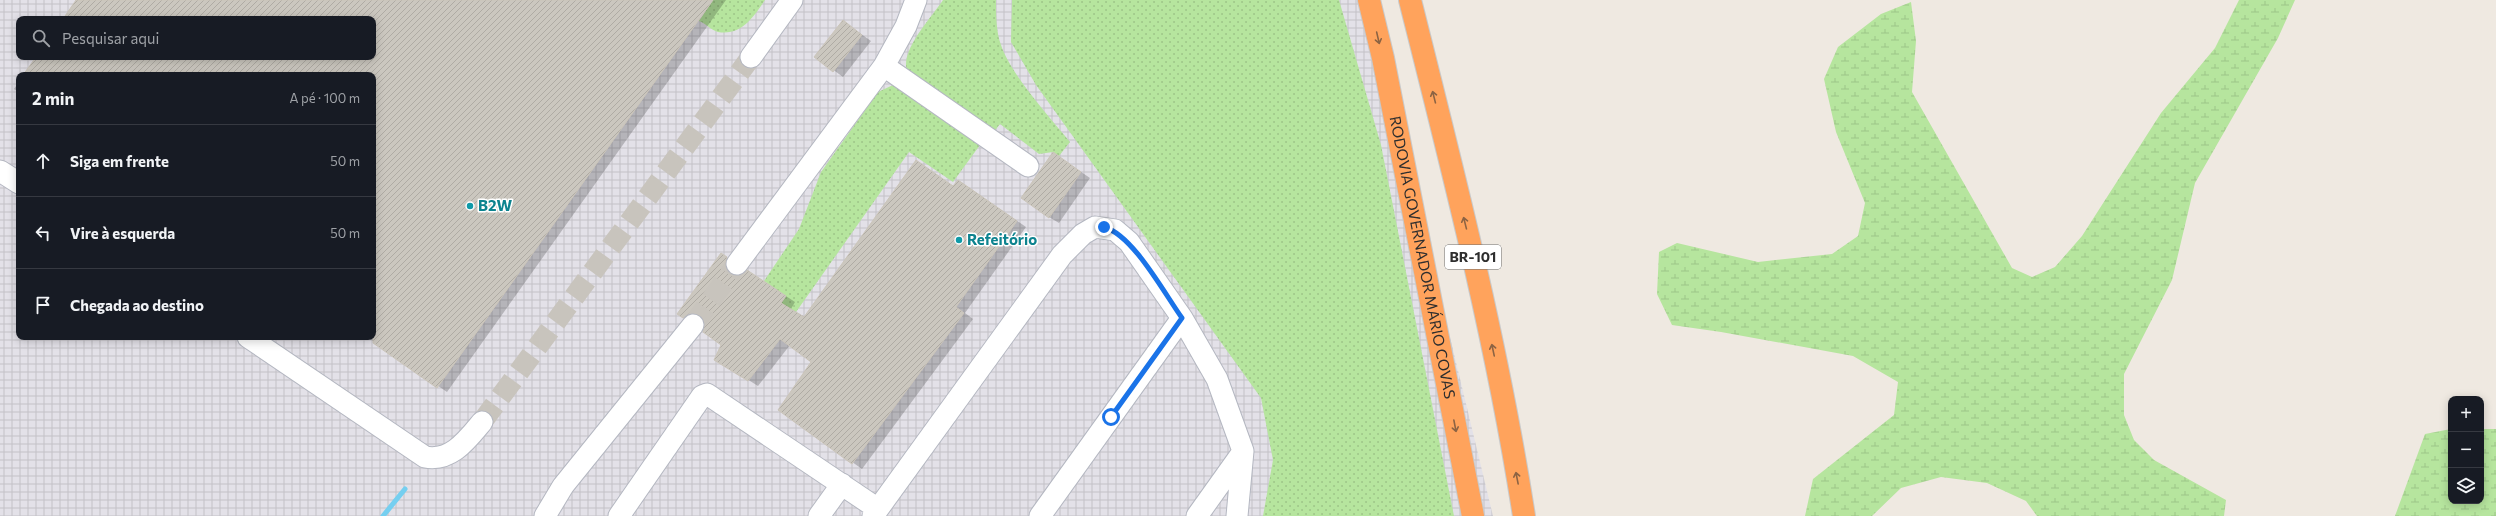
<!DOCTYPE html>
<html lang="pt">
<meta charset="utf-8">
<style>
body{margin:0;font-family:Commissioner,sans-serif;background:#242831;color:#f1f3f6}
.controls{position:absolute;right:12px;bottom:12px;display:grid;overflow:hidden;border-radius:8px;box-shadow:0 2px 10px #0003}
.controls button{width:36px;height:36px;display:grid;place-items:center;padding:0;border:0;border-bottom:1px solid #363941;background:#171b24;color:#f1f3f6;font:20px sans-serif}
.stop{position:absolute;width:12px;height:12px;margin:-9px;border:3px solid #1a73e8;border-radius:50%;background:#fff}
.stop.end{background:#1a73e8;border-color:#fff;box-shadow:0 1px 4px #0008}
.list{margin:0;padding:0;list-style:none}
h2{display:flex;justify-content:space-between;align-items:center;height:52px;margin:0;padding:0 16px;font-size:17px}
h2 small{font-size:13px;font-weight:400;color:#9ea1a6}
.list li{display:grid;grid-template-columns:26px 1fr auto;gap:12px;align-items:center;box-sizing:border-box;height:72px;padding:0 16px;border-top:1px solid #363941}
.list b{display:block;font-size:15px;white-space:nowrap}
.list em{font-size:13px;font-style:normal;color:#9ea1a6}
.icon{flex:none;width:22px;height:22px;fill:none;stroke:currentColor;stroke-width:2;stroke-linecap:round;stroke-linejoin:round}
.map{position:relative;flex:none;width:2496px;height:516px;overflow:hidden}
.search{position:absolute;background:#171b24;box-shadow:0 2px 10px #0003;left:16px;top:16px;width:360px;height:44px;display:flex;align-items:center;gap:10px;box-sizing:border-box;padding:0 14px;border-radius:8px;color:#9ea1a6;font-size:15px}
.panel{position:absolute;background:#171b24;box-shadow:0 2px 10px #0003;left:16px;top:72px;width:360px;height:268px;border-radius:8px}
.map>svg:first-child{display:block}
</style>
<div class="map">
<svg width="2496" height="516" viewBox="0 0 2496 516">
<defs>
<pattern id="industrial-grid" width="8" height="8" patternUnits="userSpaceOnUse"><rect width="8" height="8" fill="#e3e1e8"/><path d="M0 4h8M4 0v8" fill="none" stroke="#c3c1c7"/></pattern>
<pattern id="green-dots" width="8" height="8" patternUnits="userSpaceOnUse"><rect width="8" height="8" fill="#b6e59e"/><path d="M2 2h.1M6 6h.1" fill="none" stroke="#9dc588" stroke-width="1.8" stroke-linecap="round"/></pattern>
<pattern id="wetland-marsh" width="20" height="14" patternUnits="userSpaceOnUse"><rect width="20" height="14" fill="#b6e59e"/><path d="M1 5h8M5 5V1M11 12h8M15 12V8" fill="none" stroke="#9dc588"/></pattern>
<pattern id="building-hatch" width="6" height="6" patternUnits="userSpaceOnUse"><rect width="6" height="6" fill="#cbc7bf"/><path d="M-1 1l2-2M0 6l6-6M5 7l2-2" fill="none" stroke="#afaba4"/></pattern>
</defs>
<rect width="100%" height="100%" fill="#efe9e1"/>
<path fill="url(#industrial-grid)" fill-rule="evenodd" d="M0,0H1369L1493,516H0ZM19,19H373V57H19ZM19,75H373V337H19Z"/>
<path fill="url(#green-dots)" d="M713,0H765C754,16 742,36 718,32C711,30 705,23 699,21Z
M943,0H996C996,15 996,31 1001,45C1011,75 1050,117 1070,142L1059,156L1053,152L1039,154L1000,124L993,133L907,71C900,50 932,17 943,0Z
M1012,0H1339L1381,145L1454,516H1263L1273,460L1261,398L1036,85L1011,42Z
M893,85L980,145L953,182L909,152L796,312L781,303L786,296L764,281L799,229L821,172L878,92Z"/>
<path fill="url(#wetland-marsh)" d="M2239,0H2295L2278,38L2195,183L2172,280L2124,374V415L2134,440L2154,460L2226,500L2224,516H2037L2026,501L1987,483L1941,477L1901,488L1872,516H1805L1813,479L1894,415L1898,382L1853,356L1721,332L1672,325L1657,294L1659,252L1677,243L1758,262L1832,254L1858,236L1865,203L1836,132L1824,79L1838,47L1881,14L1911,2L1916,41L1912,92L2012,268L2032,277L2055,267L2082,236L2161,113L2215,48Z
M2451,429V501H2481V429H2496V516H2395L2425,434Z"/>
<path fill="#0003" d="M77,0H726L447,392L367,337H373V75H24L37,57H373V19H64Z
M843,21L871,41L843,77L816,57Z
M19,82V92L14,89Z
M1053,153L1090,178L1059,223L1049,217Z
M916,161L954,187L958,181L968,187L1026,227L965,313L973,319L862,469L779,410L812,362L790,345L758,386L715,359L722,344L705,320L699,319L694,323L684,317L721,254L731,260L737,276L757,277L795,302L791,309L805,317Z"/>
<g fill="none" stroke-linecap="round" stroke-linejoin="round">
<path stroke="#75cff0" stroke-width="5" d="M383,516L405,489"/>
</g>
<path fill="url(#building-hatch)" stroke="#cbc5ba" d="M76,0H713L437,388L373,343V75H23L36,57H373V19H63Z
M843,20L862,35L833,72L814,57Z
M1053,152L1081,172L1049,218L1021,198Z
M916,160L953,186L958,180L1017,221L956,307L964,313L852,464L778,410L811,362L780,339L748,381L714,360L721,345L703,332L704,321L701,316L689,314L683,318L677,314L721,253L727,257L725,263L730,273L741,275L747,270L786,296L781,303L804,317Z"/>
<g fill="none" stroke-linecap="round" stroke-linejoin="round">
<path stroke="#c8c4bd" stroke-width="21" stroke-dasharray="21 10" stroke-linecap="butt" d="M693,325L737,264
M482,422L751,57"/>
<defs>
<path id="minor" d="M751,57L792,0
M884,66L1028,166
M0,171L19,183
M737,264L884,66L906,26L916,0
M248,337L425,457C451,462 467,440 482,422
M545,516L563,486L693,325
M619,516L702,396L707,394L878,509
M819,516L842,484
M873,516L1062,255L1083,234L1095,227L1115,230L1129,242L1182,318L1217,379L1243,451L1237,516
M1040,516L1182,318
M1197,516L1242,453"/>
<g id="highway">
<path id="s1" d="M1369,0L1383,58L1473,516"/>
<path d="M1410,0C1453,171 1497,342 1524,516"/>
</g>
</defs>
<use href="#minor" stroke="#b4b7c1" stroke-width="23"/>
<use href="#highway" stroke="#c9c9c9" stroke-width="24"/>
<use href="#minor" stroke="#fff" stroke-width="21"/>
<use href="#highway" stroke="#ffa35c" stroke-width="22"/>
</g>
<defs><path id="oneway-shaft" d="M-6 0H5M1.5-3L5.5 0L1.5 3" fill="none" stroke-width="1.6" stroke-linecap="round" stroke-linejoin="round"/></defs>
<g stroke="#8c6343">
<use href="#oneway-shaft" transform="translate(1378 38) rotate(77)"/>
<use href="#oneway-shaft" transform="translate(1434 97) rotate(-104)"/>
<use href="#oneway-shaft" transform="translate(1465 223) rotate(-104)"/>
<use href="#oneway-shaft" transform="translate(1493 350) rotate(-102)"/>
<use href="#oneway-shaft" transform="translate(1455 426) rotate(79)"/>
<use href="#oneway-shaft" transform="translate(1517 478) rotate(-101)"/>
</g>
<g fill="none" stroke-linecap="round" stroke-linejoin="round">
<path stroke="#1a73e8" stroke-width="5" d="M1104,227C1133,235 1164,293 1182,318L1111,417"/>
</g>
<g fill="#0f9aa8" stroke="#fff" stroke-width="1.5">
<circle cx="470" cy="206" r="4"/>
<circle cx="959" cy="240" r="4"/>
</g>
<g text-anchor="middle" stroke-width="3" stroke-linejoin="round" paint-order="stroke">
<rect fill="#fff" stroke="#6d6d6d" stroke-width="1" x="1445" y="245" width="56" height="24" rx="3"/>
<g font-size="14" font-weight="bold" fill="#2e2e2e">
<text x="1473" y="262">BR-101</text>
</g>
<g font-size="15" font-weight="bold" fill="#0d838f" stroke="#fff" text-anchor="start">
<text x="478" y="211">B2W</text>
<text x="967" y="245">Refeitório</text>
</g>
<g font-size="15" fill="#2e2e2e" stroke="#fff">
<text dy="5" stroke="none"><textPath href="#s1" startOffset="263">RODOVIA GOVERNADOR MÁRIO COVAS</textPath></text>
</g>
</g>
</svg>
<div class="controls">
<button>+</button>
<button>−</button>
<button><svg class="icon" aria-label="layers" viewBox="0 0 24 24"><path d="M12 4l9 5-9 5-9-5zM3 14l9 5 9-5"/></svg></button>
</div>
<div class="stop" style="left:1111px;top:417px"></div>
<div class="stop end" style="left:1104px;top:227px"></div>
<div class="search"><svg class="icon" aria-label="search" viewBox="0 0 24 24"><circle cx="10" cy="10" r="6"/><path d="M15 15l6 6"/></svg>Pesquisar aqui</div>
<section class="panel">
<h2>2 min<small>A pé · 100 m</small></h2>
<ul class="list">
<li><svg class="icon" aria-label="ahead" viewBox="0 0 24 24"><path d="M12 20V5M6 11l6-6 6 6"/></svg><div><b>Siga em frente</b></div><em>50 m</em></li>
<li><svg class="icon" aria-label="left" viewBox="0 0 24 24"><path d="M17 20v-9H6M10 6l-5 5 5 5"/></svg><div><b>Vire à esquerda</b></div><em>50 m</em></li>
<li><svg class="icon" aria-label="arrive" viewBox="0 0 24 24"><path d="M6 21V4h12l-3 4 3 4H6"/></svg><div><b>Chegada ao destino</b></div></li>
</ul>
</section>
</div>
